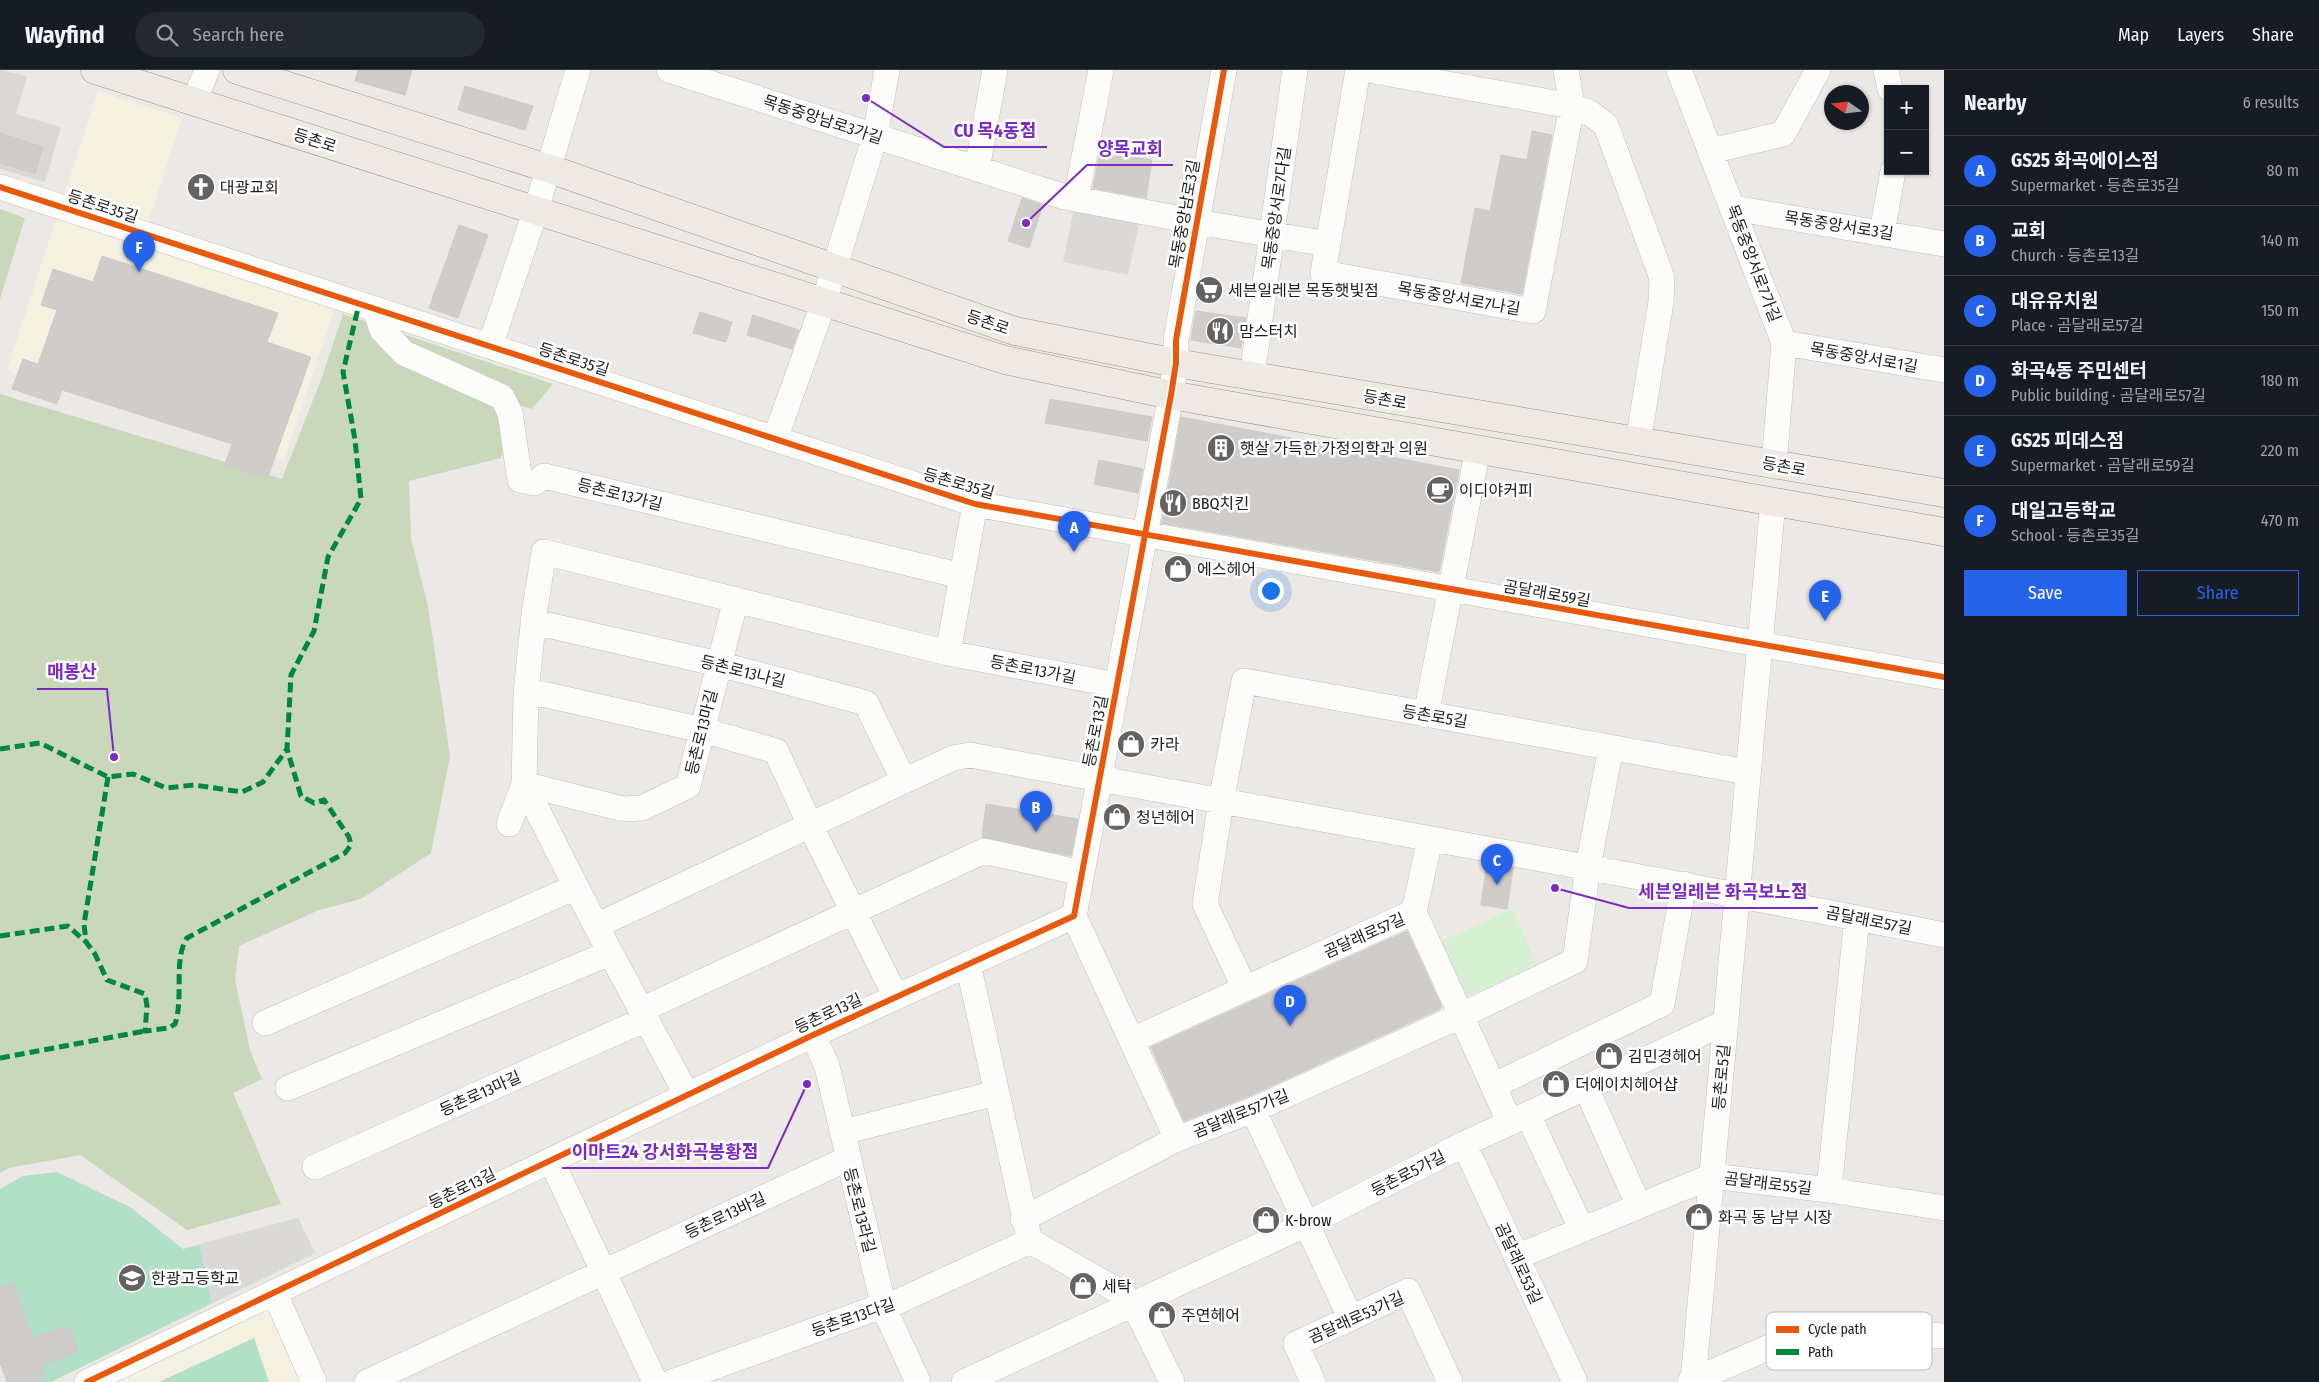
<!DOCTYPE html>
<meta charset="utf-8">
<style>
body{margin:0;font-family:"Fira Sans Condensed","Noto Sans KR",sans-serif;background:#242831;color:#f1f3f6}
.controls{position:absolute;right:15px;top:15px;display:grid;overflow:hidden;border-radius:0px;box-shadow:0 1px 4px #0004}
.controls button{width:45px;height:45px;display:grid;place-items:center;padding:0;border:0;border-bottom:1px solid #363941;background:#171b24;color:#f1f3f6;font:25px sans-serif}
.compass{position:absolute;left:1824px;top:15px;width:45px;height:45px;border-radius:50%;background:#171b24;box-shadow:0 1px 4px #0004;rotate:284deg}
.you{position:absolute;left:1270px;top:520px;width:18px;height:18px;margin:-12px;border:4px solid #fff;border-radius:50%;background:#1a73e8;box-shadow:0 0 0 8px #1a73e833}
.badge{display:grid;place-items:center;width:32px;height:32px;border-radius:50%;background:#2563eb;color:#fff;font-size:16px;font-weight:700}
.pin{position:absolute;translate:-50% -41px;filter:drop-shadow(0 1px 2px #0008)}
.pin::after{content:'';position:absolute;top:26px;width:18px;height:15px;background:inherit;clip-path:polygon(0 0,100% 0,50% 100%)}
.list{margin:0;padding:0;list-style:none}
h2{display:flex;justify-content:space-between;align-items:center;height:65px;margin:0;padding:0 20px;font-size:21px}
h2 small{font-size:16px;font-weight:400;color:#9ea1a6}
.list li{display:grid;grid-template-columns:32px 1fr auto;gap:15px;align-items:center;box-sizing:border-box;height:70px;padding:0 20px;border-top:1px solid #363941}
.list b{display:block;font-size:19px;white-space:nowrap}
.list p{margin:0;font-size:16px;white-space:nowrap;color:#9ea1a6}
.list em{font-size:16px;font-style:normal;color:#9ea1a6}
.actions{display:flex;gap:10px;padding:15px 20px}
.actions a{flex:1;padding:11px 0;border:1px solid #2563eb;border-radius:0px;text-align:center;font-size:18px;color:#2563eb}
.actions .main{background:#2563eb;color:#fff}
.icon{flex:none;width:28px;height:28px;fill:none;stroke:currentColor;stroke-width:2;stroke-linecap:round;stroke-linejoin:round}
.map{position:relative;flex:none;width:1944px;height:1312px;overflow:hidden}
header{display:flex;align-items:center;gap:30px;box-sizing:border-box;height:70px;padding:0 25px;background:#171b24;border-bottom:1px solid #363941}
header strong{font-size:24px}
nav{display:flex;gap:28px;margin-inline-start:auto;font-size:18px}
.search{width:350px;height:45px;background:#242831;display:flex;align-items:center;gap:12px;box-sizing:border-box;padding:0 18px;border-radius:28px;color:#9ea1a6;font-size:19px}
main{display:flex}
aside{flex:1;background:#171b24}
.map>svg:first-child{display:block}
</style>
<header>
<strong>Wayfind</strong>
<div class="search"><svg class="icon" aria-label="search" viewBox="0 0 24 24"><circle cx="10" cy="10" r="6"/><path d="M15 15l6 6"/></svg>Search here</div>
<nav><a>Map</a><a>Layers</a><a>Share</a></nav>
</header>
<main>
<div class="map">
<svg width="1944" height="1312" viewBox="0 0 1944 1312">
<rect width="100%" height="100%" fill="#ebe8e5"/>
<path fill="#dad8d7" d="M0,0L27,6L16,44L61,57L45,112L0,99Z"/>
<path fill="#f5f1e0" d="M98,21L182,48L142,171L336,234L284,391L7,300Z
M275,1224L314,1312H87Z"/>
<path fill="#c9d8bb" d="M0,139L25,148L0,229Z
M343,244L553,314L532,339L512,333L501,388L409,411L411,468L428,536L450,686L431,783L361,829L319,840L239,876L235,910L250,980L262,1009L233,1023L281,1134L187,1160L80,1085L9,1098L0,1103V324L282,409L322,307Z"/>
<path fill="#d5f0d1" d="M1513,839L1537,896L1463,929L1438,873Z"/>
<path fill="#b2e0c7" d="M57,1102L130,1137L183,1179L298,1148L315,1183L51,1312H30L45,1307L41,1295L78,1282L68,1256L32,1268L13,1213L0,1217V1119L23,1106Z
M254,1268L269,1312H159Z"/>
<path fill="#dbd9d8" d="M1075,133L1141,145L1128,205L1063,192Z
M298,1148L315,1183L212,1233L199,1174Z"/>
<path fill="#cfccca" stroke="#cecac7" d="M358,0H412L405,25L355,11Z
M465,16L533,36L525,60L458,40Z
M1532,61L1552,65L1522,224L1461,213L1475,138L1490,141L1501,85L1527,90Z
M0,63L43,77L35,104L0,93Z
M1100,81L1152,90L1146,128L1093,118Z
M1022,128L1043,135L1029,178L1008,171Z
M459,155L488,165L458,248L429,238Z
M102,186L278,243L267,272L311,287L267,409L225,394L232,374L62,320L57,334L12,319L23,289L38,294L57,240L41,235L53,199L93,212Z
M1196,241L1246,248L1241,278L1191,270Z
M700,242L732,252L726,272L693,263Z
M753,245L799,260L792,279L747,265Z
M1050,329L1152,347L1147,371L1045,353Z
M1181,347L1459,400L1439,502L1162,453Z
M1099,390L1143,399L1138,423L1094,414Z
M986,734L1078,749L1071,786L982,767Z
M1487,794L1513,798L1507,839L1481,835Z
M1407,861L1441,935L1440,939L1247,1027L1184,1051L1151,977Z
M13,1213L32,1268L69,1256L78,1282L41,1295L45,1307L30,1312H7L0,1293V1217Z"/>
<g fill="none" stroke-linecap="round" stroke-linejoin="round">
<defs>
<path id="minor" d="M669,0L1065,127L1197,152L1328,174
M1358,0L1323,203L1533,241L1572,36L1566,0
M1368,0L1572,36L1590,43L1606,55L1662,208L1661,232L1638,372
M1679,0L1784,273L1774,395
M1886,0L1890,19
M194,32L207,0
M1711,81L1783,64L1818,0
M977,99L995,0
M0,117L975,434L1944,607
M1076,129L1101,0
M1733,138L1944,174
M1882,162L1893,101
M375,239L382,260L404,283L502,327L510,343L520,410L535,413L544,406L962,506
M1784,273L1944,300
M490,276L536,140L578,0
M1252,306L1295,0
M775,369L824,232L875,66L887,0
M534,552L719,594L866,633L904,711
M948,583L975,434
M526,623L547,625L702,660L776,681L810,755L896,927
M1426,645L1478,379
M509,754L524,714L623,739L642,738L688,716L736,529
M1414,842L1510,1053
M1074,846L1177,1069
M596,856L953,688L970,685C1294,745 1620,801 1944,865
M968,894L1030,1171L1120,1222L1133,1233L1172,1312
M1245,919L1205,834L1221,732L1244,611L1747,702
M641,940L984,781L1082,803
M265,953L576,817
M813,965L827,996L884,1238L918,1312
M1132,970L1414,842L1430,769
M1493,1016L1662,934L1684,814
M288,1018L610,883
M1586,1018L1639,1136
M687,1025L596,856L524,714L526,623L534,545L544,482L948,583L1117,615
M1253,1040L1350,1247
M1528,1045L1582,1160
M843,1062L996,1023
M1464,1074L1575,1312
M551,1090L655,1312
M315,1097L646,949
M1829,1120L1857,848
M1023,1149L1177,1069L1253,1040L1462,945L1575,891L1588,796L1611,678
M1516,1187L1712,1106L1829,1120L1944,1138
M275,1224L314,1312
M87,1312L813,965L1074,846L1171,325L1176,293V270L1224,0
M367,1312L847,1089
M672,1312L879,1237L884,1238L1030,1171
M964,1312L1307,1154L1464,1074L1726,952
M1313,1312L1296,1274L1408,1221L1450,1312
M1690,1312L1817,1256L1944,1266
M1693,1312L1773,431"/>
<path id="major" d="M95,0L1005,290L1171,325L1944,462
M237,0L547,98L1015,261L1176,293L1944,423"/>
</defs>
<use href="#minor" stroke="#c2c0bf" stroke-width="26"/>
<use href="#major" stroke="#a09383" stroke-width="29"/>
<use href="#minor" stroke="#fcfcfb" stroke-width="25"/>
<use href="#major" stroke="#efe9e4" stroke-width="28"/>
<path stroke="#00873e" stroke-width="5" stroke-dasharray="10 5" stroke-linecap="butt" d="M0,679L40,673L108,707L133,704L166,718L194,715L242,722L263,712L287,679L291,605L314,561L328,487L361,429L355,370L343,302L359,234
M108,707L84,854L86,872L95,884L107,910L145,924L147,936L145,961L169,958L175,954C184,928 173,889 187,868L345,783L351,775L349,767L324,730L314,733L301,726L287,679
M0,866L68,856L86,872
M0,988L145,961"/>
<defs>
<path id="cycleway" d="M0,117L975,434L1944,607
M87,1312L813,965L1074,846L1171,325L1176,293V270L1224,0"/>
</defs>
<use href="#cycleway" stroke="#fff" stroke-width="9"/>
<use href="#cycleway" stroke="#e8590c" stroke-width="6"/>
</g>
<defs>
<symbol id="church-disc" viewBox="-11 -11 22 22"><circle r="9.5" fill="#646362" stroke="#fff"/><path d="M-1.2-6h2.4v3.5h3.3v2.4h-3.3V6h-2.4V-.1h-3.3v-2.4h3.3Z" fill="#fff"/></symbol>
<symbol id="supermarket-disc" viewBox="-11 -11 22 22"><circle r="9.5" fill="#646362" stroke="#fff"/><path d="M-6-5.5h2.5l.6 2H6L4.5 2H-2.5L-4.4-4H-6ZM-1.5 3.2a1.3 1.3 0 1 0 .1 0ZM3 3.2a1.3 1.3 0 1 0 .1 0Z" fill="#fff"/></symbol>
<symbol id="restaurant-disc" viewBox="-11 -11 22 22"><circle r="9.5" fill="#646362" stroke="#fff"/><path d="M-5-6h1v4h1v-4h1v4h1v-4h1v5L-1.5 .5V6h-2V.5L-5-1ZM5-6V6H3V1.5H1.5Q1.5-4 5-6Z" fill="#fff"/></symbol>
<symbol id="building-disc" viewBox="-11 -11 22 22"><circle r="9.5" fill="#646362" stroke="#fff"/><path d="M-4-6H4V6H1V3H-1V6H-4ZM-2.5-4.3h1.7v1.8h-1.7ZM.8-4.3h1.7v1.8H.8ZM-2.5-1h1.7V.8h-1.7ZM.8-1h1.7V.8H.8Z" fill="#fff"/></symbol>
<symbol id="cafe-disc" viewBox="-11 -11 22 22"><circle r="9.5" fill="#646362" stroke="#fff"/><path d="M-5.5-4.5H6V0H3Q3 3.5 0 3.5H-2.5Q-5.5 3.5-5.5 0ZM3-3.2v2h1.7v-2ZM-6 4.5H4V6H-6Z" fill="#fff"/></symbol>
<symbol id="shop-disc" viewBox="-11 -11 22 22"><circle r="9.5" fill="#646362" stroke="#fff"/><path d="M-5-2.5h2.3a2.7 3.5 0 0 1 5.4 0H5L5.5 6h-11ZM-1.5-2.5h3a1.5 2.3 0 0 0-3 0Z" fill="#fff"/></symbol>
<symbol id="school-disc" viewBox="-11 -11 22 22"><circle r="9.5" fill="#646362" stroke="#fff"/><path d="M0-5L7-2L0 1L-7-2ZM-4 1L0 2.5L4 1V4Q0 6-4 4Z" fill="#fff"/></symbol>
</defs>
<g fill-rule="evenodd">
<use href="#church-disc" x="185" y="101" width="32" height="32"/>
<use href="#supermarket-disc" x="1193" y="204" width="32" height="32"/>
<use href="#restaurant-disc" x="1204" y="245" width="32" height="32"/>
<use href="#building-disc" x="1205" y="362" width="32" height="32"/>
<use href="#cafe-disc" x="1424" y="404" width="32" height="32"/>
<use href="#restaurant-disc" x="1157" y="417" width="32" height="32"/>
<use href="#shop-disc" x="1162" y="483" width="32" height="32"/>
<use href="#shop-disc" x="1115" y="658" width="32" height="32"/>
<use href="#shop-disc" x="1101" y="731" width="32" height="32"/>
<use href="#shop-disc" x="1593" y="970" width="32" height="32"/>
<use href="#shop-disc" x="1540" y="998" width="32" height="32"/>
<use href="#shop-disc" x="1683" y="1131" width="32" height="32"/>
<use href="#shop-disc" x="1250" y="1134" width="32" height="32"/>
<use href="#school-disc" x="116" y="1192" width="32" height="32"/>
<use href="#shop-disc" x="1067" y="1200" width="32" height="32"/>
<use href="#shop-disc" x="1146" y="1229" width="32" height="32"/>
</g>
<g text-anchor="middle" stroke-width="5" stroke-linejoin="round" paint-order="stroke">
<g font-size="16" fill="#1c1c1c" stroke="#fff">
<text transform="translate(823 49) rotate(18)" y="6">목동중앙남로3가길</text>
<text transform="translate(315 70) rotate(18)" y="6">등촌로</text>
<text transform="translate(103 136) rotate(18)" y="6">등촌로35길</text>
<text transform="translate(1276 138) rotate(-82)" y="6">목동중앙서로7다길</text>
<text transform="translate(1184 144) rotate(-80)" y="6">목동중앙남로3길</text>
<text transform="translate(1839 155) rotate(9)" y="6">목동중앙서로3길</text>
<text transform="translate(1754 193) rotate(69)" y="6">목동중앙서로7가길</text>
<text transform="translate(1459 228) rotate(10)" y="6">목동중앙서로7나길</text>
<text transform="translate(988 252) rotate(19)" y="6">등촌로</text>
<text transform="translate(1864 287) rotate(10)" y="6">목동중앙서로1길</text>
<text transform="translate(574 289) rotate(18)" y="6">등촌로35길</text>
<text transform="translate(1385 329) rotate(10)" y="6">등촌로</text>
<text transform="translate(1784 396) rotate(10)" y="6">등촌로</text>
<text transform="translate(959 413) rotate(16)" y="6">등촌로35길</text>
<text transform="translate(620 424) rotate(14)" y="6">등촌로13가길</text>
<text transform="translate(1547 523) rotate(10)" y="6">곰달래로59길</text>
<text transform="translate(1033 599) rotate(11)" y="6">등촌로13가길</text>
<text transform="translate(743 601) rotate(14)" y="6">등촌로13나길</text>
<text transform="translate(1435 646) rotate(10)" y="6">등촌로5길</text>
<text transform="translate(1095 661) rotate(-79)" y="6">등촌로13길</text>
<text transform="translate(701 662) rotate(-76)" y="6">등촌로13마길</text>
<text transform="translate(1869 850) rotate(11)" y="6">곰달래로57길</text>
<text transform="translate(1364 865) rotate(-24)" y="6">곰달래로57길</text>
<text transform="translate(828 943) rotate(-25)" y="6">등촌로13길</text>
<text transform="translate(1721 1007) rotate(-85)" y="6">등촌로5길</text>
<text transform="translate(480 1023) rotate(-24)" y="6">등촌로13마길</text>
<text transform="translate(1241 1043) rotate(-22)" y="6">곰달래로57가길</text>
<text transform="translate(1408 1103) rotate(-27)" y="6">등촌로5가길</text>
<text transform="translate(1768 1113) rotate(7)" y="6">곰달래로55길</text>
<text transform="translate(462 1118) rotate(-26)" y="6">등촌로13길</text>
<text transform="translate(860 1140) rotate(76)" y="6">등촌로13라길</text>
<text transform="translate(725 1145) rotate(-25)" y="6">등촌로13바길</text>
<text transform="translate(1519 1193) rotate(65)" y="6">곰달래로53길</text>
<text transform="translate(853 1247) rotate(-19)" y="6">등촌로13다길</text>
<text transform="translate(1356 1247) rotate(-24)" y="6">곰달래로53가길</text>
</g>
<g font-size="16" fill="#1c1c1c" stroke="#fff" text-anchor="start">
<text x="220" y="123">대광교회</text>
<text x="1228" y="226">세븐일레븐 목동햇빛점</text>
<text x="1239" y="267">맘스터치</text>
<text x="1240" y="384">햇살 가득한 가정의학과 의원</text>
<text x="1459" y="426">이디야커피</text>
<text x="1192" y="439">BBQ치킨</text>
<text x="1197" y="505">에스헤어</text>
<text x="1150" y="680">카라</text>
<text x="1136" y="753">청년헤어</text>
<text x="1628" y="992">김민경헤어</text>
<text x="1575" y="1020">더에이치헤어샵</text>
<text x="1718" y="1153">화곡 동 남부 시장</text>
<text x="1285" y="1156">K-brow</text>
<text x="151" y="1214">한광고등학교</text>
<text x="1102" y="1222">세탁</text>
<text x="1181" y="1251">주연헤어</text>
</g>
</g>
<rect x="1766" y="1242" width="166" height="58" rx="8" fill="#fff" stroke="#bbb" stroke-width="1"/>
<rect x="1776" y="1256" width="23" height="7" fill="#e8590c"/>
<rect x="1776" y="1279" width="23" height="6" fill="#00873e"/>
<g font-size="14" fill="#1c1c1c">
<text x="1808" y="1264">Cycle path</text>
<text x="1808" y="1287">Path</text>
</g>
<path fill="none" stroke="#7b2cbf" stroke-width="2" d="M866 28L944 77H1047M1026 153L1087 95H1173M114 687L107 619H37M1555 818L1629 838H1818M807 1014L768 1098H562"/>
<g fill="#7b2cbf" stroke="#fff" stroke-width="2">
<circle cx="866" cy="28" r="5"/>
<circle cx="1026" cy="153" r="5"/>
<circle cx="114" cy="687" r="5"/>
<circle cx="1555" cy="818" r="5"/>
<circle cx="807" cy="1014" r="5"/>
</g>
<g font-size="18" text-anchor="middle" font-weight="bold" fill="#7b2cbf" stroke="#fff" stroke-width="5" stroke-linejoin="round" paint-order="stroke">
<text x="995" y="67">CU 목4동점</text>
<text x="1130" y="85">양목교회</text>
<text x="72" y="608">매봉산</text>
<text x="1723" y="828">세븐일레븐 화곡보노점</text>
<text x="665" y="1088">이마트24 강서화곡봉황점</text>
</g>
</svg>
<div class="controls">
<button>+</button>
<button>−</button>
</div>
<svg class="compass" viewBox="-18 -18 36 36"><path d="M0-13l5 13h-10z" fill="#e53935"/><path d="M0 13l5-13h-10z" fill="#9ea1a6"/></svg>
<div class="you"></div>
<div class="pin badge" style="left:1074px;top:482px">A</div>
<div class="pin badge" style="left:1036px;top:762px">B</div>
<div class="pin badge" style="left:1497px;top:815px">C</div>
<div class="pin badge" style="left:1290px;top:956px">D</div>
<div class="pin badge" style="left:1825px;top:551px">E</div>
<div class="pin badge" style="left:139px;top:202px">F</div>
</div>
<aside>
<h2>Nearby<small>6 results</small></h2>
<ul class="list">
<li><span class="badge">A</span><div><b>GS25 화곡에이스점</b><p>Supermarket · 등촌로35길</p></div><em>80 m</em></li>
<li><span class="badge">B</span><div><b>교회</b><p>Church · 등촌로13길</p></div><em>140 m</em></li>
<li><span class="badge">C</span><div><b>대유유치원</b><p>Place · 곰달래로57길</p></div><em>150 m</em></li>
<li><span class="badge">D</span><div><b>화곡4동 주민센터</b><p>Public building · 곰달래로57길</p></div><em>180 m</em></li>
<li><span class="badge">E</span><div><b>GS25 피데스점</b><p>Supermarket · 곰달래로59길</p></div><em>220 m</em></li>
<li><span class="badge">F</span><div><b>대일고등학교</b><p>School · 등촌로35길</p></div><em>470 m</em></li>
</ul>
<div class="actions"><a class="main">Save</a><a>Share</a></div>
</aside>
</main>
